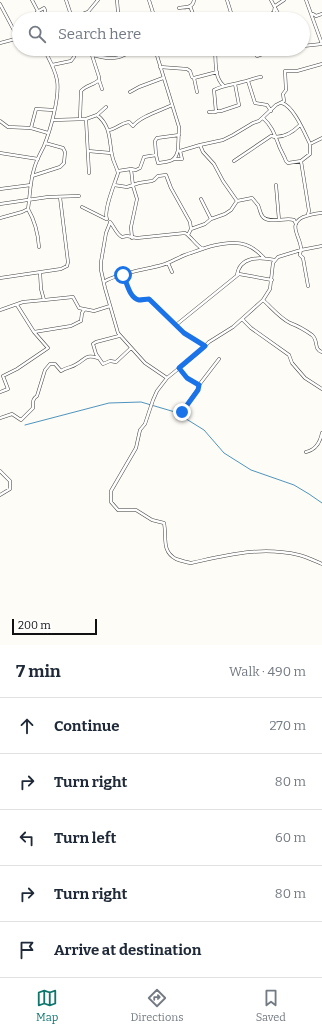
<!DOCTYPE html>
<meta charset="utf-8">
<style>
body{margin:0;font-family:Bitter,serif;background:#f2f2f3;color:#1f2937}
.scale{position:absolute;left:12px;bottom:10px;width:85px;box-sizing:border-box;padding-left:4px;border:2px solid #111;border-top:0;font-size:11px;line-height:14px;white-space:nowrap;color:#111;-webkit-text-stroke:3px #fff;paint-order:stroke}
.stop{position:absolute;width:12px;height:12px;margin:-9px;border:3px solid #1a73e8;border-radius:50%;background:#fff}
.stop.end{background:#1a73e8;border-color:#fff;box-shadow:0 1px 4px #0008}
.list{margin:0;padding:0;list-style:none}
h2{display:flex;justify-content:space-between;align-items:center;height:52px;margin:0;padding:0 16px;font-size:17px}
h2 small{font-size:13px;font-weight:400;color:#747a83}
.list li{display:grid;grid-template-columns:26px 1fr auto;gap:12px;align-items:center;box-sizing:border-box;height:56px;padding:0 16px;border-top:1px solid #e0e1e3}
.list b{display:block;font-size:15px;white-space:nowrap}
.list em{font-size:13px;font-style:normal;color:#747a83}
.icon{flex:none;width:22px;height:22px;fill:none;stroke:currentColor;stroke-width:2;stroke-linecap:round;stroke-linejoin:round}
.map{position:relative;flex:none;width:322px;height:645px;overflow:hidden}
.search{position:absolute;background:#fff;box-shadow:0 1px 3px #0004;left:12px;right:12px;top:12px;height:44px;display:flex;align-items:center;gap:10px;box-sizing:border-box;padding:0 14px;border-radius:22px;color:#747a83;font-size:15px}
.sheet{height:332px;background:#fff}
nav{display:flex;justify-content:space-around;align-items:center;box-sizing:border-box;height:56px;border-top:1px solid #e0e1e3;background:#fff;font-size:11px;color:#747a83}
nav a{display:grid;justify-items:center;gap:2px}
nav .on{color:#0f766e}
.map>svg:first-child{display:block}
</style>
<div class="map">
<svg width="322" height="645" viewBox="0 0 322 645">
<rect width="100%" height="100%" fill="#fefcf6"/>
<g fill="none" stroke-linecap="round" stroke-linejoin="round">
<path stroke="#4f94be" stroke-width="1" d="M25,425L109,403L141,402L175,412L204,430L224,453L251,470L294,485L309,494L322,503"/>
<defs>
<path id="minor" d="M32,0L42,19
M66,0L72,18
M117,0L118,12L122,19
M149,0L155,19
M227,0L233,19
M271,0L281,19
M0,4L18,38
M190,6L195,19
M179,8C186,7 193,8 194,0
M37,12L44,8L45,10V14L41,17
M313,14L316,16L322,14
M69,19L88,12L98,0
M264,19L274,12L275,6L284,0
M0,43L19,38
M303,46L322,44L306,0
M155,49L179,127L178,150
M215,49C216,60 214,77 223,85
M93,55C103,58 115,60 124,55C128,54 128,50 132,50C136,49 141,49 145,49
M157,55L171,49
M257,56L276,49
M52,65L71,61L74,57L72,49
M160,67L187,69L190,71L192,77L194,78L197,92
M194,78L217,72
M99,80L102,89
M248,81L255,103L267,105L271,111
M130,92L139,87L163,78
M282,103C294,107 304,132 310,144
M209,112L221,111L239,105L235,84
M216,112L214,90C223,85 232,85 242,82C249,81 253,78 261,77
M97,115L106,107
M263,118C271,125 274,133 278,143C280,150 284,155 286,161L288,163L301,161L310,154V144L322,138
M80,119L81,91C86,85 94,85 99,80V77L90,49
M86,119L89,173
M53,120L86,119L97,115C111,126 109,140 112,155C113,162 117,167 118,173C115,183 103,211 107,219
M0,121L8,127L31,128L48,133
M31,128L36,109L54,110
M109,130C116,129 121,123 129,122L133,126C141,116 160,111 172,105
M200,145L203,152L214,164L223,181L237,201
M88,151L111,153
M0,153L38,159
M156,155L155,141L157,138L179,135
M175,159H182L180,151
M234,161L271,136C282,139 292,133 300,125
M301,161L309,211L308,214
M131,169L133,186L137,199L131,227L132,238
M118,171L131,169L136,170L140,168L144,157L156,155L158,163C169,161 175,163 178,150L180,151L200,145L223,140L233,135L253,123L259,121L276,105L284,101L283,94L286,90L285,71H297L322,64
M32,176L60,167L64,163L65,152L63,148L45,143
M114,185L127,187L139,183L152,181L154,180L158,176L166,175L171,188L190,222L191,229L188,235
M276,185L279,220
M0,189L31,185
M201,199L211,219
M0,204L48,197L79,196
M82,207L106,219
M28,209C35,221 38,233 39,247
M0,218L22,212L28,209C30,196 30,182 34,169C36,161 40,154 44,146C50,131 60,97 57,80C55,69 49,59 44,49
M110,222C114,226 116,234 122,237L127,236L137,238L185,233C192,237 195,245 203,249
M110,223L106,233L101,262V270L105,288L118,333L145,363L167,378
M191,229L205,224L211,219L225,214L231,210L237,201L252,198C254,200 256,203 258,205C260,209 260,214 263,217C269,224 286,217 294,220L296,224
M322,246L301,250L278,257L273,263L270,289L263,300L233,327L209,342L199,352L167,378L157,391L153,400L145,424L140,430L136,448L111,491V502L118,510H136L152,520L164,523C167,537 161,551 176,559C182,561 185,562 191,563C228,555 261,546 299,555C307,557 315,561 322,564
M168,263L172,272
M123,275C127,282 129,298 139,300C142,300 146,299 149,299L184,333L205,346
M237,275C240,256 259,257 275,260
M0,278L61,269L67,266L68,262L60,197
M104,282C114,274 149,269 162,265C170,263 177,258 185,255C200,250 219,242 235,243C247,243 257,250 264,258
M308,286L303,258L300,255C300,253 301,251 301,249C301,237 287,225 303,217C310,215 315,213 322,213
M44,300L73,297L79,308L94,311L110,306
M263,300C271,307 280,318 290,323C298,326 305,330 312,335C319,341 313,349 322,352
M0,310L23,302L44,300L41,289L40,272
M242,319L251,328L289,355L292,363L305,378L322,389
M176,325L239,274L272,280
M34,332L71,326L81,321L82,313L84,310
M119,336L96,342L93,344L96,354L103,364L110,361L116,362L131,348
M179,368L187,378L199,385
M0,392L8,389L3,376L17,369L48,348L34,332L17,305
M182,412L198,389L199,385L219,359
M0,418L12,414L21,420L33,408C33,403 32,399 37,396L45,370L50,364H55L61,371C65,368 72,367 75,365C87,359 84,354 98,358
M306,452C315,450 320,443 322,433
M0,471L10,481V489L0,495"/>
</defs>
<use href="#minor" stroke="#444" stroke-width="3.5"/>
<use href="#minor" stroke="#fff" stroke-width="2.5"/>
</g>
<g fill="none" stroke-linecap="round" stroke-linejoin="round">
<path stroke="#1a73e8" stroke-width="5" d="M123,275C127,282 129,298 139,300C142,300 146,299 149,299L184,333L205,346L179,368L187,378L199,385L198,390L182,412"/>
</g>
</svg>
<div class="scale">200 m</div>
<div class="stop" style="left:123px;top:275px"></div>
<div class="stop end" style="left:182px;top:412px"></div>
<div class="search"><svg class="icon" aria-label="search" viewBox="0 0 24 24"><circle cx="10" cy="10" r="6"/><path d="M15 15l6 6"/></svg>Search here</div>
</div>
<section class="sheet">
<h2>7 min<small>Walk · 490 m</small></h2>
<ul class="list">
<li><svg class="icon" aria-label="ahead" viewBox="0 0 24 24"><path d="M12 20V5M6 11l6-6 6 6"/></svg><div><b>Continue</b></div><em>270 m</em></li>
<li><svg class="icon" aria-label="right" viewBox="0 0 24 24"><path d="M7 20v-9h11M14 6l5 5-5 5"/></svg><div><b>Turn right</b></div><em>80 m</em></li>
<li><svg class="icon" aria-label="left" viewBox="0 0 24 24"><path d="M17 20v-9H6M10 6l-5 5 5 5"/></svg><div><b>Turn left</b></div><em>60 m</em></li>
<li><svg class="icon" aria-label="right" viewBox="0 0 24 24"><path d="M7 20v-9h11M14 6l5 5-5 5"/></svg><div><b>Turn right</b></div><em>80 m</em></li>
<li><svg class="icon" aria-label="arrive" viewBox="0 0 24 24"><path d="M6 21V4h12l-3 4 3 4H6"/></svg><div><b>Arrive at destination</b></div></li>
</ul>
</section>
<nav>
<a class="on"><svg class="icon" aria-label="map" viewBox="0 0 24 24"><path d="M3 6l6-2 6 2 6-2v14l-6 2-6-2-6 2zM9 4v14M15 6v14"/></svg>Map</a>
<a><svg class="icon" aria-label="directions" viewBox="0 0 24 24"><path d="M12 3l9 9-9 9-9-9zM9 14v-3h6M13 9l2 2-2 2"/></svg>Directions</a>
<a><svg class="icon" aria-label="saved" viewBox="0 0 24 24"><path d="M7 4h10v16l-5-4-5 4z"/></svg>Saved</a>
</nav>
